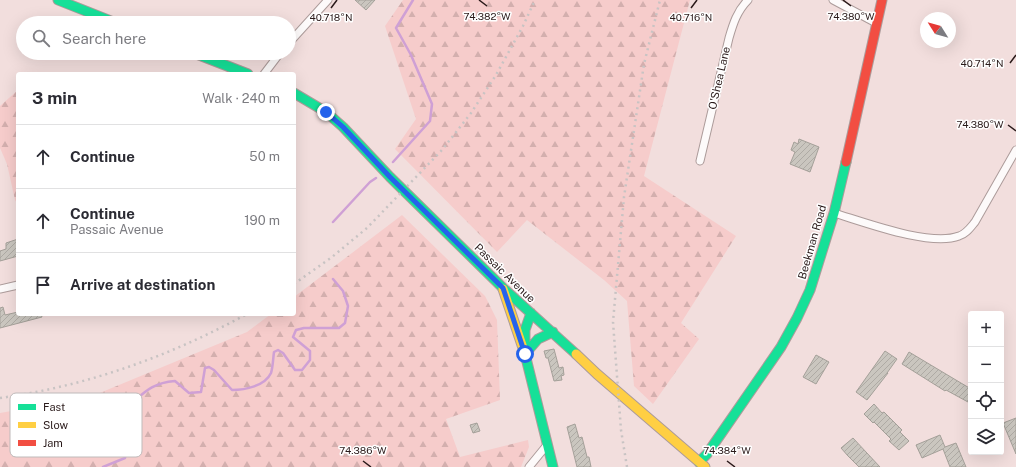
<!DOCTYPE html>
<meta charset="utf-8">
<style>
body{margin:0;font-family:"Public Sans",sans-serif;background:#f7f7f7;color:#2b2b33}
.controls{position:absolute;right:12px;bottom:12px;display:grid;overflow:hidden;border-radius:4px;box-shadow:0 4px 16px #0002}
.controls button{width:36px;height:36px;display:grid;place-items:center;padding:0;border:0;border-bottom:1px solid #e1e1e2;background:#fff;color:#2b2b33;font:20px sans-serif}
.compass{position:absolute;left:920px;top:12px;width:36px;height:36px;border-radius:50%;background:#fff;box-shadow:0 4px 16px #0002;rotate:307deg}
.stop{position:absolute;width:12px;height:12px;margin:-9px;border:3px solid #2563eb;border-radius:50%;background:#fff}
.stop.end{background:#2563eb;border-color:#fff;box-shadow:0 1px 4px #0008}
.list{margin:0;padding:0;list-style:none}
h2{display:flex;justify-content:space-between;align-items:center;height:52px;margin:0;padding:0 16px;font-size:17px}
h2 small{font-size:13px;font-weight:400;color:#7c7c81}
.list li{display:grid;grid-template-columns:26px 1fr auto;gap:12px;align-items:center;box-sizing:border-box;height:64px;padding:0 16px;border-top:1px solid #e1e1e2}
.list b{display:block;font-size:15px;white-space:nowrap}
.list p{margin:0;font-size:13px;white-space:nowrap;color:#7c7c81}
.list em{font-size:13px;font-style:normal;color:#7c7c81}
.icon{flex:none;width:22px;height:22px;fill:none;stroke:currentColor;stroke-width:2;stroke-linecap:round;stroke-linejoin:round}
.map{position:relative;flex:none;width:1016px;height:467px;overflow:hidden}
.search{position:absolute;background:#fff;box-shadow:0 4px 16px #0002;left:16px;top:16px;width:280px;height:44px;display:flex;align-items:center;gap:10px;box-sizing:border-box;padding:0 14px;border-radius:22px;color:#7c7c81;font-size:15px}
.panel{position:absolute;background:#fff;box-shadow:0 4px 16px #0002;left:16px;top:72px;width:280px;height:244px;border-radius:4px}
.map>svg:first-child{display:block}
</style>
<div class="map">
<svg width="1016" height="467" viewBox="0 0 1016 467">
<defs>
<pattern id="forest-firs" width="22" height="20" patternUnits="userSpaceOnUse"><rect width="22" height="20" fill="#f6cccb"/><path d="M5 1l3.5 6h-7zM16 11l3.5 6h-7z" fill="#d3afae"/></pattern>
<pattern id="building-hatch" width="6" height="6" patternUnits="userSpaceOnUse"><rect width="6" height="6" fill="#cac6bf"/><path d="M-1 1l2-2M0 6l6-6M5 7l2-2" fill="none" stroke="#aeaaa4"/></pattern>
</defs>
<rect width="100%" height="100%" fill="#f2dedd"/>
<path fill="url(#forest-firs)" d="M403,0H690L644,176L736,236L681,323L699,339L653,404L634,386L627,301L604,280L527,220L497,252L395,149L416,119L385,26Z
M18,90V205L15,200L7,164L0,148V106Z
M402,215L485,296L497,320L500,400L446,419L460,457L528,440L529,447L521,467H0V413L90,397L247,332L271,314H294V297Z"/>
<g fill="none" stroke-linecap="round" stroke-linejoin="round">
<path stroke="#cfa0d5" stroke-width="2.5" d="M393,162L430,121L432,104L411,55L396,28L413,0
M333,222L370,182L376,178
M103,467L125,458L128,443L125,416L126,408C144,393 151,383 175,381L189,393L201,392L205,368L209,367L214,370L232,390C245,390 265,386 271,373C273,367 273,359 274,352L278,350L283,353L295,370H302L310,360V351L293,337L296,330L304,328H339L345,323L348,306L343,291L333,279"/>
</g>
<path fill="url(#building-hatch)" stroke="#a4a099" d="M355,0H375L366,10Z
M799,139L819,147L810,172L790,164L795,152L791,150L794,142L798,144Z
M18,239V256L0,261V251L6,249V243Z
M3,307L5,315L18,312V314H41L42,317L0,328V308Z
M554,349L559,368L563,367L564,375L561,376L562,380L554,381L548,358H546L544,351Z
M885,351L897,359L887,373H888L867,400L856,392Z
M909,352L971,389V397L968,402L946,390L945,391L902,364Z
M816,355L829,362L816,384L803,377Z
M874,404L882,413L884,412L902,430L900,432L909,441L899,450L889,441L891,439L874,422L873,423L864,414Z
M1016,418V454L1003,423Z
M477,423L480,431L473,433L470,425Z
M575,424L579,438L582,437L587,457H589L591,467H577L567,427Z
M940,435L945,447L956,443L966,467H950L943,449L922,458L916,445Z
M853,438L880,467H859L848,456L841,448Z"/>
<g fill="none" stroke-linecap="round" stroke-linejoin="round">
<defs>
<path id="street" d="M833,0L876,23
M289,43L328,0
M264,74L280,53
M700,161L729,38C733,24 737,11 748,0
M834,213C864,222 930,247 959,236C966,234 970,228 975,222L1016,150
M0,289L18,285
M529,467L547,445"/>
<path id="fast" d="M58,0L116,23
M194,53L248,74
M294,93L326,112L343,127L390,177L503,288L576,354
M531,313L525,330V354L553,467
M525,354L538,339L553,332
M699,462L707,454L781,347L797,318L810,290L834,213L846,162"/>
<path id="slow" d="M503,289L525,354
M576,354L597,374L705,467"/>
<path id="jam" d="M846,162L882,0"/>
</defs>
<use href="#street" stroke="#ac9b9a" stroke-width="9"/>
<use href="#fast" stroke="#ac9b9a" stroke-width="11"/>
<use href="#slow" stroke="#ac9b9a" stroke-width="11"/>
<use href="#jam" stroke="#ac9b9a" stroke-width="11"/>
<use href="#street" stroke="#fdfafa" stroke-width="7"/>
<use href="#fast" stroke="#16e098" stroke-width="9"/>
<use href="#slow" stroke="#ffcf43" stroke-width="9"/>
<use href="#jam" stroke="#f24e42" stroke-width="9"/>
<path stroke="#c8c3c3" stroke-width="2.5" stroke-dasharray="2 4" stroke-linecap="butt" d="M294,284L332,257L367,228L442,150L471,113L496,75L523,26L535,0
M0,398C87,386 170,356 247,314
M627,467L621,430L613,322L624,197L644,64L660,0"/>
</g>
<g fill="none" stroke-linecap="round" stroke-linejoin="round">
<path stroke="#2563eb" stroke-width="5" d="M326,112L343,127L390,177L503,288L525,354"/>
</g>
<path fill="none" stroke="#2a1a1a" stroke-width="1.5" d="M479,0L487,6M843,0L851,6M331,8L337,0M691,8L697,0M1010,63L1016,55M1008,125L1016,131M363,461L371,467M727,461L735,467"/>
<g text-anchor="middle" stroke-width="3" stroke-linejoin="round" paint-order="stroke">
<g font-size="11" fill="#2a1a1a" stroke="#fff">
<text transform="translate(719 78) rotate(-77)" y="4">O'Shea Lane</text>
<text transform="translate(812 242) rotate(-74)" y="4">Beekman Road</text>
<text transform="translate(505 273) rotate(44)" y="4">Passaic Avenue</text>
</g>
</g>
<rect x="10" y="393" width="132" height="64" rx="6" fill="#fff" stroke="#bfbaba" stroke-width="1"/>
<rect x="18" y="404" width="18" height="6" fill="#16e098"/>
<rect x="18" y="422" width="18" height="6" fill="#ffcf43"/>
<rect x="18" y="440" width="18" height="6" fill="#f24e42"/>
<g font-size="11" fill="#2a1a1a">
<text x="43" y="411">Fast</text>
<text x="43" y="429">Slow</text>
<text x="43" y="447">Jam</text>
</g>
<g font-size="10" text-anchor="middle" fill="#2a1a1a" stroke="#fff" stroke-width="3" stroke-linejoin="round" paint-order="stroke">
<text x="487" y="20">74.382°W</text>
<text x="851" y="20">74.380°W</text>
<text x="331" y="21">40.718°N</text>
<text x="691" y="21">40.716°N</text>
<text x="982" y="67">40.714°N</text>
<text x="980" y="128">74.380°W</text>
<text x="363" y="454">74.386°W</text>
<text x="727" y="454">74.384°W</text>
</g>
</svg>
<div class="controls">
<button>+</button>
<button>−</button>
<button><svg class="icon" aria-label="locate" viewBox="0 0 24 24"><circle cx="12" cy="12" r="6"/><path d="M12 2v4M12 18v4M2 12h4M18 12h4"/></svg></button>
<button><svg class="icon" aria-label="layers" viewBox="0 0 24 24"><path d="M12 4l9 5-9 5-9-5zM3 14l9 5 9-5"/></svg></button>
</div>
<svg class="compass" viewBox="-18 -18 36 36"><path d="M0-13l5 13h-10z" fill="#e53935"/><path d="M0 13l5-13h-10z" fill="#7c7c81"/></svg>
<div class="stop" style="left:525px;top:354px"></div>
<div class="stop end" style="left:326px;top:112px"></div>
<div class="search"><svg class="icon" aria-label="search" viewBox="0 0 24 24"><circle cx="10" cy="10" r="6"/><path d="M15 15l6 6"/></svg>Search here</div>
<section class="panel">
<h2>3 min<small>Walk · 240 m</small></h2>
<ul class="list">
<li><svg class="icon" aria-label="ahead" viewBox="0 0 24 24"><path d="M12 20V5M6 11l6-6 6 6"/></svg><div><b>Continue</b></div><em>50 m</em></li>
<li><svg class="icon" aria-label="ahead" viewBox="0 0 24 24"><path d="M12 20V5M6 11l6-6 6 6"/></svg><div><b>Continue</b><p>Passaic Avenue</p></div><em>190 m</em></li>
<li><svg class="icon" aria-label="arrive" viewBox="0 0 24 24"><path d="M6 21V4h12l-3 4 3 4H6"/></svg><div><b>Arrive at destination</b></div></li>
</ul>
</section>
</div>
